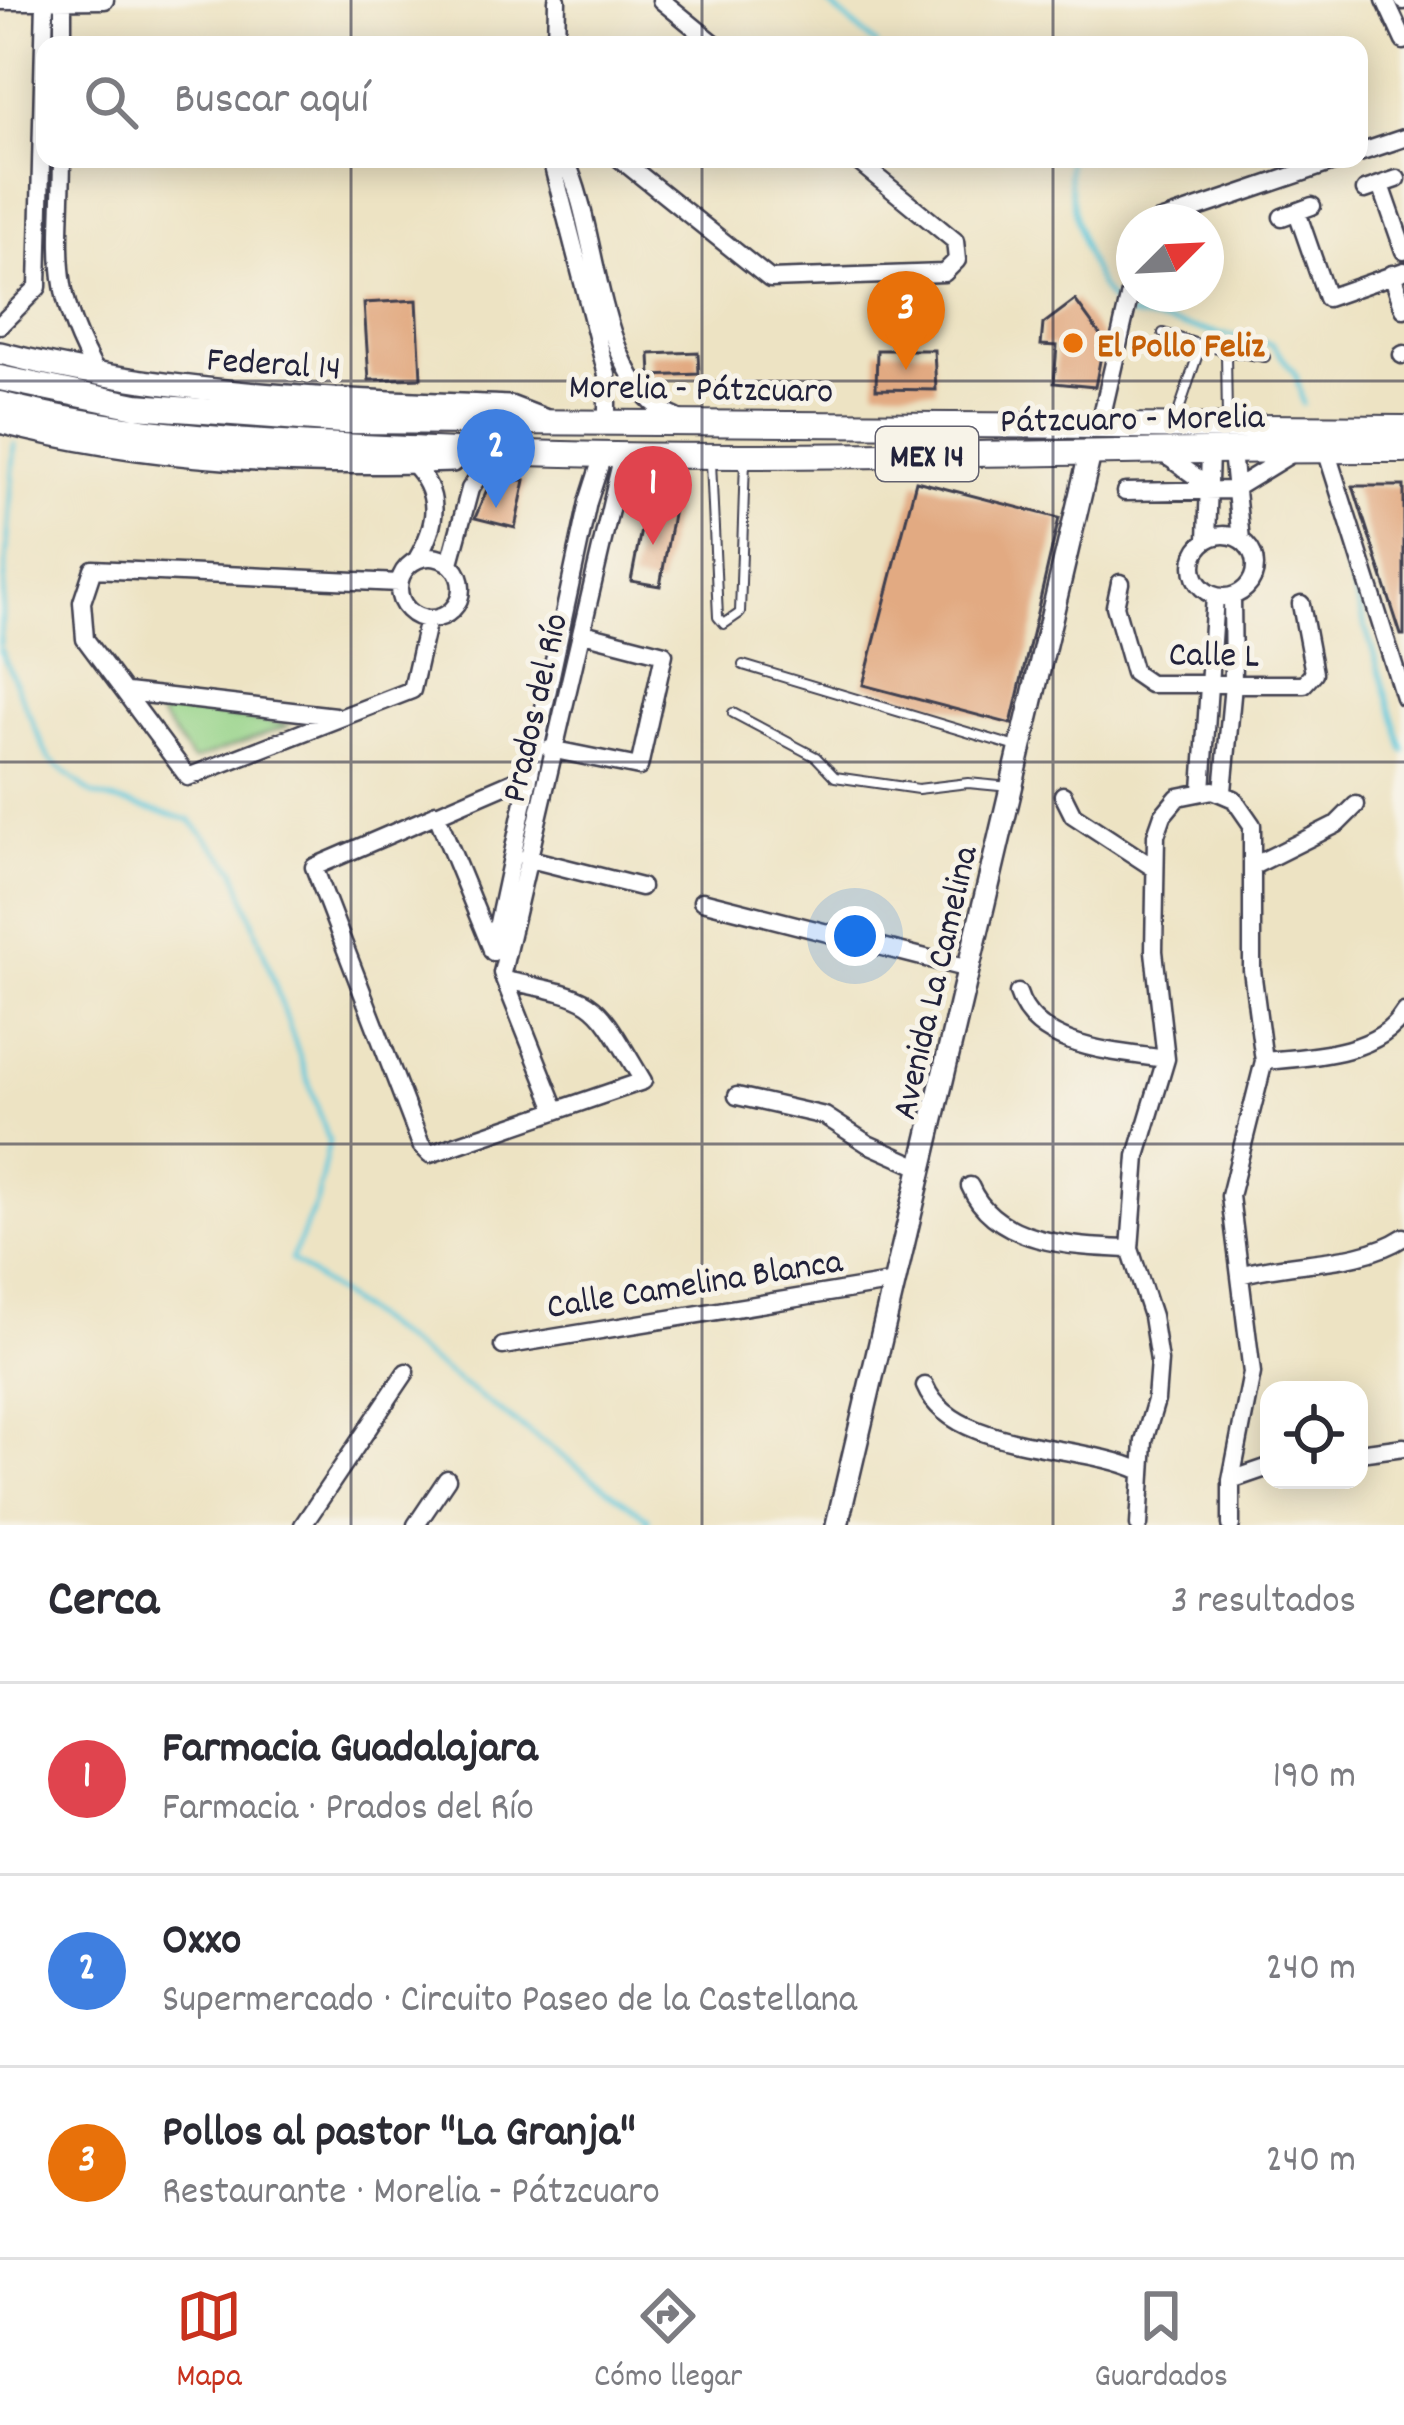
<!DOCTYPE html>
<html lang="es">
<meta charset="utf-8">
<style>
body{margin:0;font-family:Dekko,sans-serif;background:#f2f2f3;color:#2b2b33}
.controls{position:absolute;right:36px;bottom:36px;display:grid;overflow:hidden;border-radius:24px;box-shadow:0 6px 30px #0003}
.controls button{width:108px;height:108px;display:grid;place-items:center;padding:0;border:0;border-bottom:3px solid #e1e1e2;background:#fff;color:#2b2b33;font:60px sans-serif}
.compass{position:absolute;left:1116px;top:204px;width:108px;height:108px;border-radius:50%;background:#fff;box-shadow:0 6px 30px #0003;rotate:66deg}
.you{position:absolute;left:855px;top:936px;width:42px;height:42px;margin:-30px;border:9px solid #fff;border-radius:50%;background:#1a73e8;box-shadow:0 0 0 18px #1a73e833}
.badge{display:grid;place-items:center;width:78px;height:78px;border-radius:50%;background:#c8321e;color:#fff;font-size:39px;font-weight:700}
.pin{position:absolute;translate:-50% -99px;filter:drop-shadow(0 3px 6px #0008)}
.pin::after{content:'';position:absolute;top:63px;width:42px;height:36px;background:inherit;clip-path:polygon(0 0,100% 0,50% 100%)}
.list{margin:0;padding:0;list-style:none}
h2{display:flex;justify-content:space-between;align-items:center;height:156px;margin:0;padding:0 48px;font-size:51px}
h2 small{font-size:39px;font-weight:400;color:#7c7c81}
.list li{display:grid;grid-template-columns:78px 1fr auto;gap:36px;align-items:center;box-sizing:border-box;height:192px;padding:0 48px;border-top:3px solid #e1e1e2}
.list b{display:block;font-size:45px;white-space:nowrap}
.list p{margin:0;font-size:39px;white-space:nowrap;color:#7c7c81}
.list em{font-size:39px;font-style:normal;color:#7c7c81}
.icon{flex:none;width:66px;height:66px;fill:none;stroke:currentColor;stroke-width:2;stroke-linecap:round;stroke-linejoin:round}
.map{position:relative;flex:none;width:1404px;height:1525px;overflow:hidden}
.search{position:absolute;background:#fff;box-shadow:0 6px 30px #0003;left:36px;right:36px;top:36px;height:132px;display:flex;align-items:center;gap:30px;box-sizing:border-box;padding:0 42px;border-radius:24px;color:#7c7c81;font-size:45px}
.sheet{height:732px;background:#fff}
nav{display:flex;justify-content:space-around;align-items:center;box-sizing:border-box;height:168px;border-top:3px solid #e1e1e2;background:#fff;font-size:33px;color:#7c7c81}
nav a{display:grid;justify-items:center;gap:6px}
nav .on{color:#c8321e}
.map>svg:first-child{display:block}
</style>
<div class="map">
<svg width="1404" height="1525" viewBox="0 0 1404 1525">
<rect width="100%" height="100%" fill="#f7f3e8"/>
<filter id="ink" filterUnits="userSpaceOnUse"><feTurbulence type="fractalNoise" baseFrequency=".00833" numOctaves="2"/><feDisplacementMap in="SourceGraphic" scale="24" xChannelSelector="R" yChannelSelector="G"/><feConvolveMatrix kernelMatrix="1 2 1 2 8 2 1 2 1" color-interpolation-filters="sRGB"/></filter>
<filter id="wash" filterUnits="userSpaceOnUse"><feTurbulence type="fractalNoise" baseFrequency=".004" numOctaves="4" result="noise"/><feDisplacementMap in="SourceGraphic" scale="48" xChannelSelector="R" yChannelSelector="G"/><feGaussianBlur stdDeviation="2.7" result="paint"/><feColorMatrix in="noise" values="0 0 0 0 0 0 0 0 0 0 0 0 0 0 0 0 0 1.4 0 .05"/><feComposite in="paint" operator="in"/></filter>
<g filter="url(#wash)">
<rect width="100%" height="100%" fill="#ede3c3"/>
<path fill="#95d388" stroke="#5c7a62" stroke-width="3" d="M153,706L290,725L193,761Z"/>
<g fill="none" stroke-linecap="round" stroke-linejoin="round">
<path stroke="#60c8dc" stroke-width="4.5" d="M824,0L877,45
M1068,159C1067,195 1088,287 1119,308
M1128,315L1272,344L1296,375L1303,404
M1321,485L1404,751
M0,644L15,444
M0,649L49,759L93,795L190,820L235,869L329,1141L317,1201L291,1260L649,1519L645,1525"/>
</g>
<g id="blocks">
<path fill="#e2aa82" d="M417,300L421,378L369,380L364,303Z
M1075,300L1104,340L1095,387L1054,383L1057,346L1041,345L1043,324Z
M877,350H934L936,390L876,389Z
M698,352L699,374L651,376L650,354Z
M491,480H525L515,528L475,518Z
M916,481L1059,518L1011,724L863,685Z
M1353,486H1404V635H1401Z
M646,504L674,509L660,586L631,581Z"/>
</g>
</g>
<g filter="url(#ink)">
<use href="#blocks" fill-opacity="0" stroke="#403f4f" stroke-width="3"/>
<g fill="none" stroke-linecap="round" stroke-linejoin="round">
<defs>
<path id="lane" d="M1163,333L1201,345
M1226,351L1265,357
M1175,422L1201,345L1226,351L1227,421
M711,462L718,617L724,624L740,613L745,460
M743,665L1017,747
M733,713L816,757L835,777L918,789L968,783L1010,787"/>
<path id="street" d="M661,0L716,45
M1385,0L1404,41
M1403,0L1404,1
M0,1L105,0
M63,45V0
M556,45L557,0
M1359,153L1404,138
M62,159C61,252 49,290 97,374
M551,159L607,375V421
M565,159C601,232 595,385 677,418
M620,159L770,279L944,273L957,260L955,241L855,159
M1381,185L1404,251
M1365,190L1397,179
M1297,212L1327,298L1404,271
M1282,217L1312,206
M1157,222L1342,159
M1392,274L1404,309
M0,325L38,287L45,0
M1402,355L1404,354
M1099,428L1134,276
M1326,450L1404,697
M1232,452L1241,540
M1164,454L1209,486
M411,462C442,493 438,523 417,559
M1125,492L1232,490L1294,452
M1193 566a31 31 0 1 1 62 0a31 31 0 1 1-62 0Z
M1207,540L1210,453
M399 588a31 31 0 1 1 62 0a31 31 0 1 1-62 0Z
M450,563L470,489L489,460
M399,583L93,569L82,602L85,639L188,777L412,690L428,619
M1120,583L1115,606L1134,673L1150,684H1304L1314,673L1301,604
M127,692L335,716
M550,749L639,767L664,654L583,633
M1202,790L1215,596
M1223,791L1233,685L1232,596
M1063,795L1073,815L1154,868
M436,813L493,952
M526,858L641,887
M1255,865L1337,824L1356,805
M702,901L969,969
M492,951L588,502L603,455
M502,973L623,454
M503,976L556,1109
M505,980C602,1000 592,996 643,1081L430,1154L421,1145L314,867L530,774
M1018,993C1035,1049 1118,1052 1166,1059
M1264,1061C1308,1057 1379,1055 1404,1012
M737,1096L825,1116L868,1144L922,1168
M970,1186C995,1245 1076,1247 1130,1249
M1240,1275C1293,1259 1358,1267 1404,1237
M503,1346L895,1282
M925,1386C953,1453 1081,1442 1141,1471
M1359,1453L1404,1447
M1231,1480L1269,1467
M303,1525L406,1372
M416,1525L447,1479
M1139,1525L1144,1441L1156,1400L1159,1361L1152,1316L1130,1249L1137,1156L1166,1059L1154,951L1156,835L1163,815L1178,797L1213,790L1234,799L1252,825V970L1264,1061L1230,1196L1252,1373L1231,1480V1525"/>
<path id="secondary" d="M0,353C168,396 338,400 510,407L544,420
M0,422C148,461 300,466 452,461
M837,1525L1090,454"/>
<path id="primary" d="M0,378L136,406L342,421L1404,428
M0,404C141,441 287,444 432,450C756,464 1080,449 1404,450"/>
</defs>
<use href="#lane" stroke="#403f4f" stroke-width="12"/>
<use href="#street" stroke="#403f4f" stroke-width="21"/>
<use href="#secondary" stroke="#403f4f" stroke-width="26"/>
<use href="#primary" stroke="#403f4f" stroke-width="28"/>
<use href="#lane" stroke="#fff" stroke-width="8"/>
<use href="#street" stroke="#fff" stroke-width="16"/>
<use href="#secondary" stroke="#fff" stroke-width="21"/>
<use href="#primary" stroke="#fff" stroke-width="24"/>
</g>
</g>
<path fill="none" stroke="#22223b" stroke-width="3" stroke-opacity="0.55" d="M351,0V45M702,0V45M1053,0V45M351,159V1525M702,159V1525M1053,159V1525M0,381H1404M0,762H1404M0,1144H1404"/>
<circle fill="#e8710a" stroke="#f7f3e8" stroke-width="4.5" cx="1073" cy="343" r="12"/>
<g text-anchor="middle" stroke-width="10" stroke-linejoin="round" paint-order="stroke">
<rect fill="#f7f3e8" stroke="#62616f" stroke-width="3" x="876" y="427" width="102" height="54" rx="9"/>
<g font-size="33" font-weight="bold" fill="#22223b">
<text x="927" y="466">MEX 14</text>
</g>
<g font-size="36" font-weight="bold" fill="#c56008" stroke="#f7f3e8" text-anchor="start">
<text x="1097" y="356">El Pollo Feliz</text>
</g>
<g font-size="36" fill="#22223b" stroke="#f7f3e8">
<text transform="translate(274 361) rotate(4)" y="13">Federal 14</text>
<text transform="translate(701 386) rotate(1)" y="13">Morelia - Pátzcuaro</text>
<text transform="translate(1132 416) rotate(-1)" y="13">Pátzcuaro - Morelia</text>
<text transform="translate(1214 652) rotate(1)" y="13">Calle L</text>
<text transform="translate(532 707) rotate(-77)" y="13">Prados del Río</text>
<text transform="translate(932 982) rotate(-77)" y="13">Avenida La Camelina</text>
<text transform="translate(694 1281) rotate(-9)" y="13">Calle Camelina Blanca</text>
</g>
</g>
</svg>
<div class="controls">
<button><svg class="icon" aria-label="locate" viewBox="0 0 24 24"><circle cx="12" cy="12" r="6"/><path d="M12 2v4M12 18v4M2 12h4M18 12h4"/></svg></button>
</div>
<svg class="compass" viewBox="-18 -18 36 36"><path d="M0-13l5 13h-10z" fill="#e53935"/><path d="M0 13l5-13h-10z" fill="#7c7c81"/></svg>
<div class="you"></div>
<div class="pin badge" style="left:653px;top:545px;background:#e0444e">1</div>
<div class="pin badge" style="left:496px;top:508px;background:#3f7fe0">2</div>
<div class="pin badge" style="left:906px;top:370px;background:#e8710a">3</div>
<div class="search"><svg class="icon" aria-label="search" viewBox="0 0 24 24"><circle cx="10" cy="10" r="6"/><path d="M15 15l6 6"/></svg>Buscar aquí</div>
</div>
<section class="sheet">
<h2>Cerca<small>3 resultados</small></h2>
<ul class="list">
<li><span class="badge" style="background:#e0444e">1</span><div><b>Farmacia Guadalajara</b><p>Farmacia · Prados del Río</p></div><em>190 m</em></li>
<li><span class="badge" style="background:#3f7fe0">2</span><div><b>Oxxo</b><p>Supermercado · Circuito Paseo de la Castellana</p></div><em>240 m</em></li>
<li><span class="badge" style="background:#e8710a">3</span><div><b>Pollos al pastor &quot;La Granja&quot;</b><p>Restaurante · Morelia - Pátzcuaro</p></div><em>240 m</em></li>
</ul>
</section>
<nav>
<a class="on"><svg class="icon" aria-label="map" viewBox="0 0 24 24"><path d="M3 6l6-2 6 2 6-2v14l-6 2-6-2-6 2zM9 4v14M15 6v14"/></svg>Mapa</a>
<a><svg class="icon" aria-label="directions" viewBox="0 0 24 24"><path d="M12 3l9 9-9 9-9-9zM9 14v-3h6M13 9l2 2-2 2"/></svg>Cómo llegar</a>
<a><svg class="icon" aria-label="saved" viewBox="0 0 24 24"><path d="M7 4h10v16l-5-4-5 4z"/></svg>Guardados</a>
</nav>
